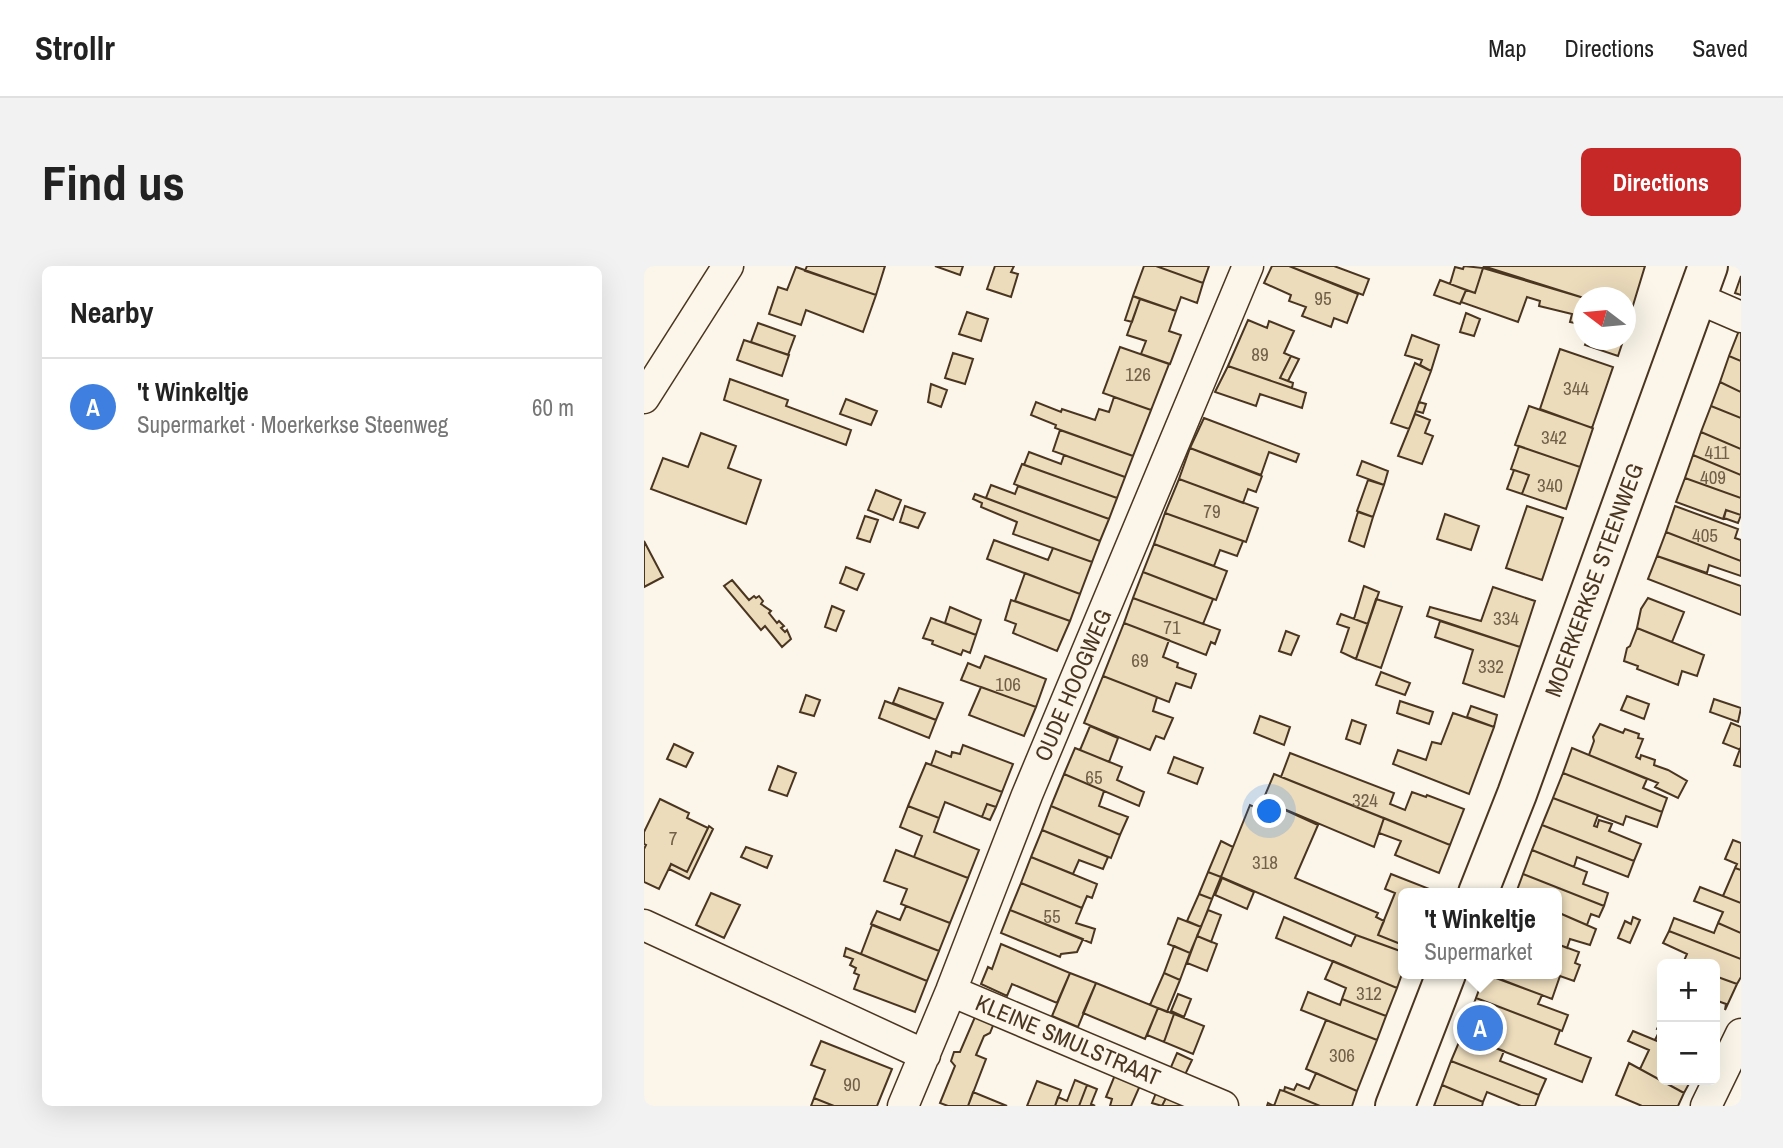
<!DOCTYPE html>
<meta charset="utf-8">
<style>
body{margin:0;font-family:"Archivo Narrow",sans-serif;background:#f2f2f2;color:#222}
.controls{position:absolute;right:21px;bottom:21px;display:grid;overflow:hidden;border-radius:10px;box-shadow:0 7px 28px #0002}
.controls button{width:63px;height:63px;display:grid;place-items:center;padding:0;border:0;border-bottom:2px solid #e0e0e0;background:#fff;color:#222;font:35px sans-serif}
.compass{position:absolute;left:929px;top:21px;width:63px;height:63px;border-radius:50%;background:#fff;box-shadow:0 7px 28px #0002;rotate:286deg}
.you{position:absolute;left:626px;top:546px;width:24px;height:24px;margin:-18px;border:5px solid #fff;border-radius:50%;background:#1a73e8;box-shadow:0 0 0 10px #1a73e833}
.badge{display:grid;place-items:center;width:46px;height:46px;border-radius:50%;background:#c62828;color:#fff;font-size:23px;font-weight:700}
.pin{position:absolute;translate:-50% -50%;border:4px solid #fff;box-shadow:0 2px 7px #0006}
.popup{position:absolute;left:754px;top:622px;width:164px;height:91px;box-sizing:border-box;display:grid;place-content:center;border-radius:10px;background:#fff;filter:drop-shadow(0 2px 5px #0005);font-size:23px;white-space:nowrap;color:#767676}
.popup b{font-size:26px;color:#222}
.popup::after{content:'';position:absolute;left:50%;top:100%;margin-left:-14px;border:14px solid transparent;border-top-color:#fff}
.list{margin:0;padding:0;list-style:none}
h2{display:flex;justify-content:space-between;align-items:center;height:91px;margin:0;padding:0 28px;font-size:30px}
h2 small{font-size:23px;font-weight:400;color:#767676}
.list li{display:grid;grid-template-columns:46px 1fr auto;gap:21px;align-items:center;box-sizing:border-box;height:98px;padding:0 28px;border-top:2px solid #e0e0e0}
.list b{display:block;font-size:26px;white-space:nowrap}
.list p{margin:0;font-size:23px;white-space:nowrap;color:#767676}
.list em{font-size:23px;font-style:normal;color:#767676}
.map{position:relative;flex:none;width:1097px;height:840px;overflow:hidden;border-radius:10px}
header{display:flex;align-items:center;gap:42px;box-sizing:border-box;height:98px;padding:0 35px;background:#fff;border-bottom:2px solid #e0e0e0}
header strong{font-size:33px}
nav{display:flex;gap:38px;margin-inline-start:auto;font-size:24px}
.intro{display:flex;align-items:center;justify-content:space-between;box-sizing:border-box;height:168px;padding:0 42px}
h1{margin:0;font-size:49px}
.button{padding:18px 32px;border-radius:10px;background:#c62828;color:#fff;font-size:24px;font-weight:700}
main{display:flex;gap:42px;padding:0 42px}
aside{flex:1;background:#fff;border-radius:10px;box-shadow:0 7px 28px #0002}
.map>svg:first-child{display:block}
</style>
<header>
<strong>Strollr</strong>
<nav><a>Map</a><a>Directions</a><a>Saved</a></nav>
</header>
<div class="intro"><h1>Find us</h1><a class="button">Directions</a></div>
<main>
<aside>
<h2>Nearby<small></small></h2>
<ul class="list">
<li><span class="badge" style="background:#3f7fe0">A</span><div><b>'t Winkeltje</b><p>Supermarket · Moerkerkse Steenweg</p></div><em>60 m</em></li>
</ul>
</aside>
<div class="map">
<svg width="1097" height="840" viewBox="0 0 1097 840">
<rect width="100%" height="100%" fill="#fbf6e9"/>
<path fill="#ecdcbc" stroke="#4a3520" stroke-width="2" d="M163,0H241L232,29L161,5Z
M291,0H319L316,9Z
M351,0H370L367,6L374,8L367,31L343,23Z
M500,0H512L559,17L553,37L537,31L532,45L489,30Z
M512,0H565L559,17Z
M628,0H645L714,28L703,57L690,52L687,61L658,50L662,41L645,35L647,29L620,17Z
M645,0H690L725,13L719,29Z
M820,0L839,2L831,27L806,18L811,1L819,3Z
M839,0H1001L987,46L982,44V32H940Z
M152,1L232,29L219,66L162,44L157,59L125,48L134,21L143,24Z
M839,2L940,32V59L926,56L928,48L895,40L896,35L883,31L874,56L817,36L822,24L831,27Z
M1097,10V29L1091,27Z
M796,14L822,24L816,38L790,29Z
M489,30L496,33L488,56L481,54Z
M496,33L532,45L525,65L537,69L526,98L497,88L502,75L483,69Z
M982,44L987,46L982,66Z
M323,46L344,53L337,75L315,68Z
M822,47L836,53L830,70L816,66Z
M604,54L623,62L625,55L650,65L640,87L647,90L636,112L649,117L648,122L584,100Z
M114,57L151,70L144,89L107,76Z
M1096,62H1097V95L1085,90Z
M768,69L795,79L787,105L776,99L778,94L761,89Z
M100,74L145,89L138,110L93,94Z
M943,74H965L978,78L974,90L941,79Z
M476,81L525,98L507,144L459,127Z
M916,83L969,101L948,162L896,143Z
M309,87L329,93L321,118L301,112Z
M647,90L655,93L644,115L636,112Z
M1085,90L1097,95V126L1076,116Z
M771,97L787,105L765,163L747,157Z
M584,100L662,127L658,142L616,128L612,140L571,126Z
M86,113L144,134L142,140L207,164L202,179L80,134Z
M1076,116L1097,126V152L1067,140Z
M287,118L303,124L297,141L284,136Z
M470,131L507,144L489,190L411,162L412,159L387,149L392,136L417,146L418,143L451,154L455,143L465,146Z
M202,133L233,145L227,159L196,148Z
M775,136L782,138L779,147L772,145Z
M885,140L949,162L936,201L871,179Z
M1067,140L1097,152V183L1057,166Z
M771,148L786,154L781,167L789,170L778,198L754,190Z
M560,152L655,188L652,196L625,186L617,209L546,182Z
M416,164L489,190L481,211L409,185Z
M1057,166L1097,183V209L1049,189Z
M57,167L92,180L84,202L117,214L102,258L7,223L19,192L44,201Z
M875,180L936,201L922,243L878,228L885,209L867,203Z
M546,182L618,210L612,226L604,223L599,237L535,213Z
M385,186L417,198L420,189L481,211L473,232L380,199Z
M1049,189L1097,209V232L1041,212Z
M718,195L744,205L740,219L713,209Z
M378,198L473,232L465,253L370,218Z
M870,204L885,209L878,228L863,223Z
M1041,212L1097,232V249L1082,244L1079,253L1032,236Z
M535,213L614,242L602,276L521,247Z
M724,214L740,219L729,251L713,245Z
M347,219L371,228L374,220L465,253L456,275L342,232Z
M232,224L257,234L249,254L224,244Z
M331,228L456,275L448,296L369,268L373,256L337,241L338,237L329,233Z
M261,240L281,247L274,262L256,256Z
M883,240L919,252L898,314L862,302Z
M1031,240L1094,263L1091,272L1097,274V295L1022,266Z
M1082,244L1097,249L1094,257L1080,252Z
M714,246L729,251L720,281L705,275Z
M521,247L599,275L593,290L576,284L570,300L510,278Z
M801,248L835,260L827,284L793,273Z
M221,250L234,254L226,276L213,272Z
M1022,266L1097,295V310L1065,299L1063,307L1013,290Z
M350,274L404,294L409,282L448,296L436,328L343,293Z
M0,275L19,311L0,321Z
M510,278L583,305L572,334L499,306Z
M1013,290L1097,320V349L1004,313Z
M202,301L220,308L213,324L196,317Z
M499,306L569,333L559,358L489,332Z
M381,307L436,328L426,355L371,335Z
M88,314L105,334L110,330L112,332L115,330L119,335L117,338L127,345L125,347L133,357L135,355L140,360L137,362L141,366L143,364L147,373L138,381L121,360L117,364L80,320Z
M720,320L735,326L724,358L710,353Z
M849,321L891,335L876,381L783,350L786,341L837,355Z
M489,332L576,364L571,378L567,376L562,389L480,357Z
M1004,332L1040,346L1028,376L993,362L997,343Z
M732,333L758,341L737,402L712,393Z
M367,334L426,355L413,385L369,367L372,358L361,354Z
M188,340L200,345L192,365L181,361Z
M306,341L337,354L332,369L301,357Z
M697,348L724,358L712,393L697,386L705,362L693,358Z
M287,352L332,369L326,387L319,384L317,389L288,378L289,375L279,372Z
M796,355L876,381L860,431L819,417L829,384L791,371Z
M480,357L525,374L519,391L534,397L533,401L552,408L547,422L532,417L525,436L459,410Z
M993,362L1060,389L1053,410L1038,405L1034,419L993,403L994,400L980,395L983,382L986,380Z
M642,365L655,370L647,389L635,385Z
M341,390L402,413L392,441L317,414L324,397L336,402Z
M737,406L766,417L761,429L732,419Z
M459,410L513,431L509,445L529,452L520,473L512,470L506,484L440,457Z
M337,421L392,441L380,470L325,449Z
M255,422L299,437L292,454L249,437Z
M162,429L176,434L170,450L156,446Z
M983,430L1005,438L1000,453L977,444Z
M1070,433L1097,442L1094,456L1066,446Z
M241,435L292,454L285,472L235,452Z
M756,435L789,446L785,458L753,447Z
M827,440L853,449L850,461L823,451Z
M809,447L850,461L825,528L749,498L754,484L782,494L788,476L797,478Z
M616,450L646,461L640,479L610,467Z
M708,454L722,459L716,478L702,473Z
M1087,457L1097,461V484L1079,477Z
M956,458L979,467L981,463L995,468L994,472L999,473L992,491L996,493L997,489L1011,494L1010,499L1024,504L1043,515L1034,532L1011,521L1014,517L945,489L950,475L949,471Z
M446,460L474,472L465,496L436,484Z
M30,478L49,487L42,501L23,493Z
M319,479L369,498L358,526L287,499L292,485L307,491L308,486L316,488Z
M431,482L478,501L473,514L500,526L495,540L420,508Z
M928,482L1003,513L999,522L1023,532L1018,546L919,507Z
M1096,483L1097,484V501L1090,499Z
M646,487L750,527L746,538L761,544L768,526L782,531L783,529L820,543L806,579L637,511Z
M530,491L559,502L553,518L524,507Z
M282,497L358,526L352,541L343,538L338,551L301,536L295,552L264,540Z
M134,500L152,507L143,530L125,524Z
M919,507L1018,546L1013,561L982,550L979,559L909,532Z
M420,508L460,525L455,540L484,551L476,569L407,540Z
M630,508L740,552L730,581L619,534Z
M909,532L954,549L950,560L953,561L955,554L968,558L965,565L997,578L990,595L898,559Z
M16,533L45,547L43,552L64,562L43,606L27,598L15,623L0,616V583L2,579L0,578V566Z
M619,534L674,559L651,612L734,647L732,651L740,655L734,669L759,679V686L712,669L577,611L606,539L615,543Z
M343,538L352,541L346,554L338,551Z
M264,540L295,552L290,566L335,584L324,612L270,591L278,570L256,561Z
M407,540L476,569L467,592L398,564Z
M740,552L806,579L795,607L751,589L757,575L735,567Z
M898,559L990,595L984,611L933,591L930,601L888,584Z
M65,560L69,563L45,613L25,603L27,598L43,606Z
M398,564L464,591L459,603L435,594L429,608L387,591Z
M1089,574L1097,577V604L1091,602L1093,598L1081,593Z
M577,575L589,581L577,611L564,606Z
M102,581L128,590L123,602L97,591Z
M252,584L324,612L306,657L257,638L263,623L240,615Z
M888,584L943,606L939,618L964,627L960,640L879,608Z
M387,591L453,618L448,632L443,630L438,642L377,617Z
M1091,602L1097,604V637L1079,630Z
M564,606L577,611L568,633L555,628Z
M747,608L788,624L787,627H759V679L734,669L751,627L741,623Z
M879,608L960,640L955,651L947,648L943,659L913,646V627H872Z
M578,612L610,626L603,643L571,629Z
M377,617L438,642L432,657L451,663L447,677L366,644Z
M1056,621L1097,637V667L1074,657L1079,646L1050,635Z
M67,627L96,639L80,672L52,659Z
M555,628L568,633L557,661L543,655Z
M262,640L306,657L295,685L227,658L233,645L256,654Z
M366,644L439,673L433,686L417,688L416,691L357,667Z
M564,644L577,649L567,676L553,670Z
M913,646L952,663L946,679L926,673L923,682L913,678Z
M640,651L707,680L712,669L759,686V705L753,722L632,672Z
M989,651L996,654L986,677L974,672L981,655L987,658Z
M534,652L557,661L546,687L524,678Z
M1030,652L1070,667L1074,657L1097,667V693L1025,665Z
M228,659L295,685L283,715L217,688Z
M1025,665L1097,693V711L1093,718L1071,710V698L1039,697L1043,688L1019,677Z
M553,670L573,678L563,705L543,697Z
M357,678L426,707L413,737L368,718L363,730L337,718L344,701L348,703Z
M913,678L935,686L931,697L936,699L930,715L916,710L908,733L843,708H913Z
M530,680L546,687L536,714L520,707Z
M202,682L283,715L271,746L210,723L215,709L210,707L212,702L206,699L209,693L200,690Z
M689,695L753,722L742,750L698,733L702,722L681,713Z
M426,707L452,717L434,761L408,750Z
M520,707L536,714L523,746L506,739Z
M841,708L898,729L894,738L924,749L918,765L832,732Z
M1071,710L1093,718L1081,744L1082,738L1071,734Z
M452,717L514,742L501,773L439,747Z
M664,726L696,739L698,733L742,750L733,774L657,744Z
M534,728L547,733L540,751L527,745Z
M832,732L916,764L911,778L947,792L938,816L818,769Z
M514,742L530,748L520,776L503,769Z
M334,744L352,752L346,767L340,770L332,789L342,793L324,840H304L296,837L311,800L307,795L310,786H316Z
M530,748L560,760L549,788L520,776Z
M1018,753V777L1011,774L1016,764L1013,763Z
M682,754L733,774L713,825L662,803Z
M989,765L1018,777V814H1047L1040,827L996,803L1005,784L984,775Z
M818,769L860,785L856,795L902,813L895,829L807,795Z
M177,775L248,803L233,840H190L170,832L181,804L167,799Z
M533,787L548,794L538,815L524,808Z
M807,795L895,829L891,840H877L843,826L839,836L798,819Z
M985,797L1040,827L1034,840H998L972,829Z
M473,804L498,815L487,840H466L468,833L462,831Z
M672,807L713,825L708,840H676L640,825L641,821L650,824L653,818L665,823Z
M431,814L443,819L435,840H411L414,831L423,835Z
M393,815L417,824L411,840H383Z
M443,819L453,823L447,838L451,840H435Z
M798,819L839,836L838,840H790Z
M514,822L525,826L518,840L508,837Z
M636,824L640,825L676,840H623L624,837L630,840Z
M329,826L363,840H324Z
M525,826L544,840H518Z
M170,832L190,840H167Z"/>
<g fill="none" stroke-linecap="round" stroke-linejoin="round">
<defs>
<path id="minor" d="M1053,32L1097,51
M0,132L84,0
M0,659L281,789
M307,725L579,840
M259,840L307,725L383,529L604,0
M1062,840L1097,768"/>
<path id="tertiary" d="M834,627L873,528L1064,0
M751,840L802,708"/>
</defs>
<use href="#minor" stroke="#4a3520" stroke-width="33"/>
<use href="#tertiary" stroke="#4a3520" stroke-width="42"/>
<use href="#minor" stroke="#fbf6e9" stroke-width="30"/>
<use href="#tertiary" stroke="#fbf6e9" stroke-width="38"/>
</g>
<g text-anchor="middle" stroke-width="5" stroke-linejoin="round" paint-order="stroke">
<g font-size="19" fill="#725f47">
<text x="679" y="39">95</text>
<text x="616" y="95">89</text>
<text x="494" y="115">126</text>
<text x="932" y="129">344</text>
<text x="910" y="178">342</text>
<text x="1073" y="193">411</text>
<text x="1069" y="218">409</text>
<text x="906" y="226">340</text>
<text x="568" y="252">79</text>
<text x="1061" y="276">405</text>
<text x="862" y="359">334</text>
<text x="528" y="368">71</text>
<text x="496" y="401">69</text>
<text x="847" y="407">332</text>
<text x="364" y="425">106</text>
<text x="450" y="518">65</text>
<text x="721" y="541">324</text>
<text x="29" y="579">7</text>
<text x="621" y="603">318</text>
<text x="408" y="657">55</text>
<text x="725" y="734">312</text>
<text x="698" y="796">306</text>
<text x="208" y="825">90</text>
</g>
<g font-size="23" fill="#4a3520" stroke="#fbf6e9">
<text transform="translate(950 314) rotate(-70)" y="8">MOERKERKSE STEENWEG</text>
<text transform="translate(429 419) rotate(-67)" y="8">OUDE HOOGWEG</text>
<text transform="translate(424 774) rotate(23)" y="8">KLEINE SMULSTRAAT</text>
</g>
</g>
</svg>
<div class="controls">
<button>+</button>
<button>−</button>
</div>
<svg class="compass" viewBox="-18 -18 36 36"><path d="M0-13l5 13h-10z" fill="#e53935"/><path d="M0 13l5-13h-10z" fill="#767676"/></svg>
<div class="you"></div>
<div class="pin badge" style="left:836px;top:762px;background:#3f7fe0">A</div>
<div class="popup"><b>'t Winkeltje</b>Supermarket</div>
</div>
</main>
